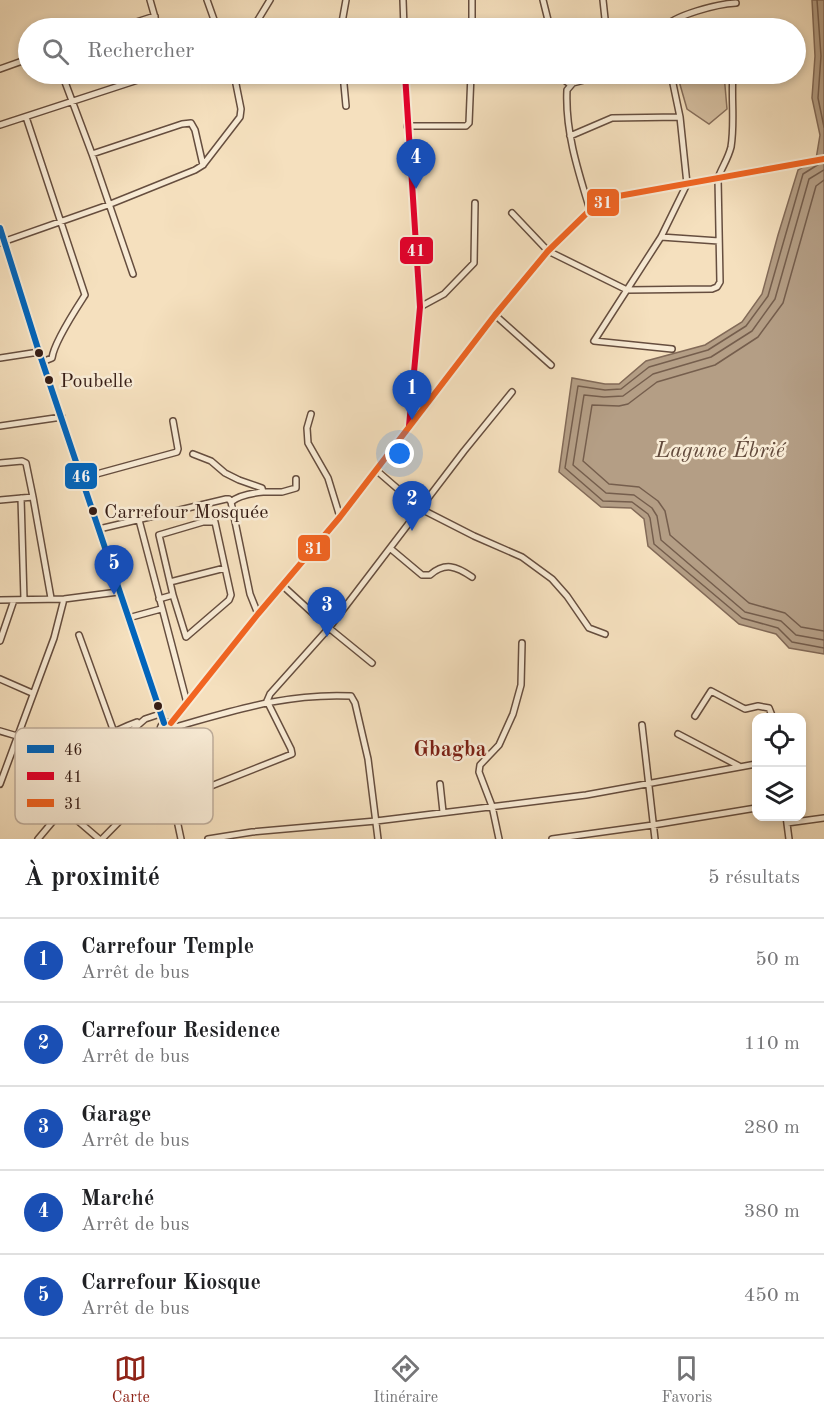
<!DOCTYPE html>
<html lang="fr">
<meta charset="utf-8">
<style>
body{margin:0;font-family:"Old Standard TT",serif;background:#f2f2f2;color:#202124}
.controls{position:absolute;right:18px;bottom:18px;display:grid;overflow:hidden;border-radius:12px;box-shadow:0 3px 9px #0003}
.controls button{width:54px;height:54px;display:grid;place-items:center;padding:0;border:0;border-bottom:2px solid #e0e0e0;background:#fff;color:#202124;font:30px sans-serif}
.you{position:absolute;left:400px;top:454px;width:21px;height:21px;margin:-15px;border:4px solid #fff;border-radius:50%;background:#1a73e8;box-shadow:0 0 0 9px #1a73e833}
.badge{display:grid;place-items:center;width:39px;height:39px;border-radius:50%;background:#8f2418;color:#fff;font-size:20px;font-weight:700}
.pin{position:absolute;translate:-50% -50px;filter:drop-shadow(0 2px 3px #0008)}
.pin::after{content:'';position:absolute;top:32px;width:21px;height:18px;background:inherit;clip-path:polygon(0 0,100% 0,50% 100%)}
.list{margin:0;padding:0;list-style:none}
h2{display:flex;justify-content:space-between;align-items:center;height:78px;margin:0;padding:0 24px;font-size:26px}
h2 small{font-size:20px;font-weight:400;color:#757577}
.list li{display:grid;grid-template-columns:39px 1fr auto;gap:18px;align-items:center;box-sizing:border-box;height:84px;padding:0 24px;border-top:2px solid #e0e0e0}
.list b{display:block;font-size:22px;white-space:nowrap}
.list p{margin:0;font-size:20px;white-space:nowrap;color:#757577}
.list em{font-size:20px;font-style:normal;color:#757577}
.icon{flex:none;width:33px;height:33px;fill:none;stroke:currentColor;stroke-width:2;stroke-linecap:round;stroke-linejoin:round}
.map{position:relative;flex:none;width:824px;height:839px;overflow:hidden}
.search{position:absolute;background:#fff;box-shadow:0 3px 9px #0003;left:18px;right:18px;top:18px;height:66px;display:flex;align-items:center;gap:15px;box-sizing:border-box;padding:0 21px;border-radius:33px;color:#757577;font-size:22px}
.sheet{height:498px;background:#fff}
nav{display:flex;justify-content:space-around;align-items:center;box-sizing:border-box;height:84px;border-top:2px solid #e0e0e0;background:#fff;font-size:16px;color:#757577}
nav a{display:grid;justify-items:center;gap:3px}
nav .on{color:#8f2418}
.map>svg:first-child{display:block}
</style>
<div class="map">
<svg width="824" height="839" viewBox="0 0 824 839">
<rect width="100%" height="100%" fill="#f5e0be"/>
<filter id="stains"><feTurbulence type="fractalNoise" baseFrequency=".00333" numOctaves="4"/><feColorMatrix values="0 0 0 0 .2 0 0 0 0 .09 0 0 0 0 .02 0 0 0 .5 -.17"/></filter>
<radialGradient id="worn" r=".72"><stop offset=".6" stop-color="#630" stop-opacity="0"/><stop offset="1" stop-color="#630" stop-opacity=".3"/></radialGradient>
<path fill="#d5bfa1" stroke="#866e5b" stroke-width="1.5" d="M677,74H724L727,109L709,124L687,109Z"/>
<path fill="#b49e85" stroke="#826a58" stroke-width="1.5" d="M812,0H824V654L789,648L776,634L739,624L648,546L644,519L631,508L601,507L559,472L572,378L605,384H619L646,361L705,345L742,322L762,294L778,235L798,170L816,159L820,135L812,98L815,56Z"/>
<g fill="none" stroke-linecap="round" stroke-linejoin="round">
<path stroke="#755e4d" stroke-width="1.5" d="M817,0L821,56L818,98L824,127
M819,164L803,174L768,296L746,326L708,350L649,367L621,389L605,390L578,386L565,468L603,501L632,502L648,514L650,518L654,544L742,618L778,628L792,642L824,648
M824,170L809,179L775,299L752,331L711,357L653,374L623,396L604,397L584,395L573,465L606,493L634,495L652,508L657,516L661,540L745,612L781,621L796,635L824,640
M824,180L816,186L783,303L758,337L715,365L657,382L628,404L619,406L592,405L583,461L609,484L639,487L658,501L665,511L670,535L749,603L785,613L801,627L824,631"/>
<defs>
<path id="minor" d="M150,0L158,28
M207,0L217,28
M403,0L404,28
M472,0V28
M543,0L550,28
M603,0L606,28
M118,28L155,16
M253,28L270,0
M341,28L346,0
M663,28C675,15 717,4 736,3
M0,69L28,59
M62,74L92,154L133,274
M343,74L346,106
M405,74L420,307L410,424
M561,74L563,79L571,85
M671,74L680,117L687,184L661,237L594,341L672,349
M26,117L85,295C76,309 54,342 52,358L42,362
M0,125L156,74
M407,126H466L469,123L471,74
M570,136L612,118L680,117
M92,154L182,124L191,123L195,130L203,165
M590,210C578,171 565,131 567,90L573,83L607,74
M512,213L548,251L627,290L712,289L717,287L720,282L718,178C722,167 728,159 731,147C735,122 731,98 733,74
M0,228L39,352L164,723
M661,237L719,241
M0,243L108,205L195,170L203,165L240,117L241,109L234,74
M420,307L444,294L474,263L475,203
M495,315L551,365
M0,358L39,352
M311,414L307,428L308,443L328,478L340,517
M0,426L62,417
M193,454L211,461L225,473L239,480L262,488L263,492C253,493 239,495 231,502
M0,463L22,461L26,463L33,497
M376,470L421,509L474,536L522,557L552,579L567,596L589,628L605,634
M82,478L177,452L178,449L173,421
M263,492H282L296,488V479
M21,498L24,599
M0,500L33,497L51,598
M231,502L250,594L258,614
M139,520L187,703
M99,529L226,499H229L231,502
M391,549L422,575H430C445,562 456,566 472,577
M170,582L225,568
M283,586L319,619
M159,599L173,595L186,637L229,600L231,595L215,522H203L159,535L173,595
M0,600L64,599L118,592
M128,618L161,609
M329,628L372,663
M79,635L114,732
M0,641L14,600
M0,679L32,693
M267,701L270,694L329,628L464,451L512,392
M695,716L711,691L745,709L758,706L769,708L773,718
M160 730a8 8 0 1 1 16 0a8 8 0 1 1-16 0Z
M171,723L258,614L340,517L495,315L548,251L590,210L613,197L824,159
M642,725L655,839
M175,727C236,710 287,693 351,696L355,703L368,759L378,839
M0,731L17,736
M678,734L739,766
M166,738L167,773L181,839
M101,763C99,736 115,730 137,722
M0,784L54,638L64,599
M440,784L443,812
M173,801L292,754L291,749L267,701
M64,809L99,839
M786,816L789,839
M787,823L824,818
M38,839L122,739L145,719L160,714
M102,839L167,773
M208,839L252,832L376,821L586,795L756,764
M499,839L492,806L479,772L480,765L499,745L513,714L521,685L522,643
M552,839L653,825L756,808"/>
</defs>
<use href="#minor" stroke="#664e3f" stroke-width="8"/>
<use href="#minor" stroke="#f8ebd5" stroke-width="5"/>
<defs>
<path id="bus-1" d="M0,228L39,352L164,723"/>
<path id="bus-2" d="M405,74L420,307L409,426"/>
<path id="bus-3" d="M171,723L258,614L340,517L495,315L548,251L590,210L613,197L824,159"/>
</defs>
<use href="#bus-1" stroke="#f8ebd5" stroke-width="10"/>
<use href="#bus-2" stroke="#f8ebd5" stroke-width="10"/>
<use href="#bus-3" stroke="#f8ebd5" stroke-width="10"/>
<use href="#bus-1" stroke="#0065bd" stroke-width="6"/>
<use href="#bus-2" stroke="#e4002b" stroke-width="6"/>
<use href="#bus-3" stroke="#f26522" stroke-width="6"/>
</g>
<g fill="#361d15" stroke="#f8ebd5" stroke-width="2">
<circle cx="39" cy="353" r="5"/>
<circle cx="49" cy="380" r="5"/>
<circle cx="93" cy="511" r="5"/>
<circle cx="158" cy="706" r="5"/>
</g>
<g text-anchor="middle" stroke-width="5" stroke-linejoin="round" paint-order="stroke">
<g font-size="20" fill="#361d15" stroke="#f8ebd5" text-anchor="start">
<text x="60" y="387">Poubelle</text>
<text x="104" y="518">Carrefour Mosquée</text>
</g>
<g font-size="22" font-style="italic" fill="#624a3c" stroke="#f8ebd5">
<text x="720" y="457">Lagune Ébrié</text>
</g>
<g font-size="22" font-weight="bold" fill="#7a1f14" stroke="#f8ebd5">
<text x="450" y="756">Gbagba</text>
</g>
</g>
<rect x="15" y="728" width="198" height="96" rx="9" fill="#f8ebd5" stroke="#bead9b" stroke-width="1.5"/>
<rect x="27" y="745" width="27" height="8" fill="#0065bd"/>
<rect x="27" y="772" width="27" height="8" fill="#e4002b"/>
<rect x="27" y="799" width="27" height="8" fill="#f26522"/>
<g font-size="16" fill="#361d15">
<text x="64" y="755">46</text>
<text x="64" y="782">41</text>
<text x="64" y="809">31</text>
</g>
<g stroke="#f8ebd5" stroke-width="2">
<rect x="586" y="188" width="34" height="29" rx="6" fill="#f26522"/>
<rect x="399" y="236" width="35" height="29" rx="6" fill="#e4002b"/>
<rect x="64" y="462" width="34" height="28" rx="6" fill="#0065bd"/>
<rect x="297" y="534" width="34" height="28" rx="6" fill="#f26522"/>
</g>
<g font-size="16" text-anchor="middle" font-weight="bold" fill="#fff">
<text x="603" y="208">31</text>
<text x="416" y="256">41</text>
<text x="81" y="482">46</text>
<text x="314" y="554">31</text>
</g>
<rect width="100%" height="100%" filter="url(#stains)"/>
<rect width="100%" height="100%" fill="url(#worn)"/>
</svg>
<div class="controls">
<button><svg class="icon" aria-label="locate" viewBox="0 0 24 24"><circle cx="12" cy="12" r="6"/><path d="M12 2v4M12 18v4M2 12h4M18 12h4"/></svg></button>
<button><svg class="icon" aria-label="layers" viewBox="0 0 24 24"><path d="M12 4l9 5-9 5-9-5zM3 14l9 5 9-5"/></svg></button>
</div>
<div class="you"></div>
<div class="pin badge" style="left:412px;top:420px;background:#1a4fb4">1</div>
<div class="pin badge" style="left:412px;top:531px;background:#1a4fb4">2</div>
<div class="pin badge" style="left:327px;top:637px;background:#1a4fb4">3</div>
<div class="pin badge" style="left:416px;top:189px;background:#1a4fb4">4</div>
<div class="pin badge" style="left:114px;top:595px;background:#1a4fb4">5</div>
<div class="search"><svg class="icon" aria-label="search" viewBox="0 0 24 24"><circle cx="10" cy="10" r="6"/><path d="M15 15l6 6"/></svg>Rechercher</div>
</div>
<section class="sheet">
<h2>À proximité<small>5 résultats</small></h2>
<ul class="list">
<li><span class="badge" style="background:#1a4fb4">1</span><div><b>Carrefour Temple</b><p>Arrêt de bus</p></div><em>50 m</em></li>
<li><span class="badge" style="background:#1a4fb4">2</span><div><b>Carrefour Residence</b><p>Arrêt de bus</p></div><em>110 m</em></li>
<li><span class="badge" style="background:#1a4fb4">3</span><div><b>Garage</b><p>Arrêt de bus</p></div><em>280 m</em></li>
<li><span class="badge" style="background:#1a4fb4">4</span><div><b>Marché</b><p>Arrêt de bus</p></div><em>380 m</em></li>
<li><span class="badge" style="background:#1a4fb4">5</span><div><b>Carrefour Kiosque</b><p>Arrêt de bus</p></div><em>450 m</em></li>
</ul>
</section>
<nav>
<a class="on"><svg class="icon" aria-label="map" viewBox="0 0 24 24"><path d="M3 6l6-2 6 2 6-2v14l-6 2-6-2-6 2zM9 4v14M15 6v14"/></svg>Carte</a>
<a><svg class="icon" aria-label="directions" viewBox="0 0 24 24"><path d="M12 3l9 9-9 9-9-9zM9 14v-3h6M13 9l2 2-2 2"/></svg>Itinéraire</a>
<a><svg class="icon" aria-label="saved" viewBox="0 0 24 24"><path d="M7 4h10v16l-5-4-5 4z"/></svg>Favoris</a>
</nav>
